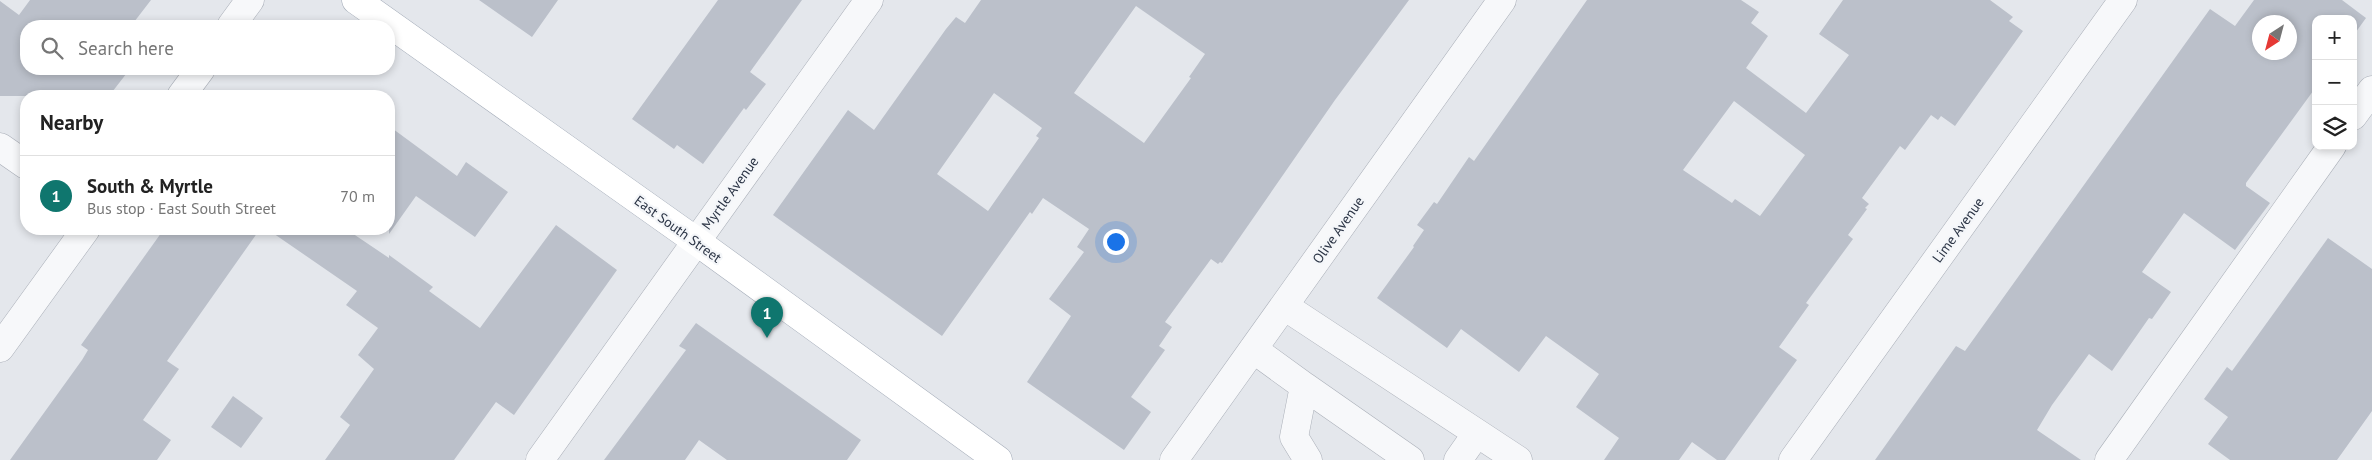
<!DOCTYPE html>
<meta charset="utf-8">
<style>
body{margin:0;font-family:"PT Sans",sans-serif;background:#f6f6f6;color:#222}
.controls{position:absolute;right:15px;top:15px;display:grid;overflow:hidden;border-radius:10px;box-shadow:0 2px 8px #0003}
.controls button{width:45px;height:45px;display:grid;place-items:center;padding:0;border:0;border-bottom:1px solid #e0e0e0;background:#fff;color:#222;font:25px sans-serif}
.compass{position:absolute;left:2252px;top:15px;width:45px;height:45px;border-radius:50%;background:#fff;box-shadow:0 2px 8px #0003;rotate:216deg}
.you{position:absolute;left:1115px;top:241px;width:18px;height:18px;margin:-12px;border:4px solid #fff;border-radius:50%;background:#1a73e8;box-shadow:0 0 0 8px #1a73e833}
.badge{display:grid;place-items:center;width:32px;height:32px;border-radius:50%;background:#0f766e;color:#fff;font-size:16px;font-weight:700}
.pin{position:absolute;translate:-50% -41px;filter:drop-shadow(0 1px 2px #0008)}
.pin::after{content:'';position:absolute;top:26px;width:18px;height:15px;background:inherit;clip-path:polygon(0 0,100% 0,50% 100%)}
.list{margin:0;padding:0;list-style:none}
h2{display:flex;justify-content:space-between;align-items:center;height:65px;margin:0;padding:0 20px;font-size:21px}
h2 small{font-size:16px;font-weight:400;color:#767676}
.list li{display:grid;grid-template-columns:32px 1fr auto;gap:15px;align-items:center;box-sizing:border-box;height:80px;padding:0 20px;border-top:1px solid #e0e0e0}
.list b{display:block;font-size:19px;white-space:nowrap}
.list p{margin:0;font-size:16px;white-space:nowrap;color:#767676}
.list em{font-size:16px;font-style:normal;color:#767676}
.icon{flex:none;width:28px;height:28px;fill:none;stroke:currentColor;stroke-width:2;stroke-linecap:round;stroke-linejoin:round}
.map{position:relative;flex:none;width:2372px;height:460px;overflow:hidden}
.search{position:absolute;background:#fff;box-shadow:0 2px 8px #0003;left:20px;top:20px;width:375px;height:55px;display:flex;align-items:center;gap:12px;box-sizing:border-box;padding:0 18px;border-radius:20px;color:#767676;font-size:19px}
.panel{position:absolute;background:#fff;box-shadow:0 2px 8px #0003;left:20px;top:90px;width:375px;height:145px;border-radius:20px}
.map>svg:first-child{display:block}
</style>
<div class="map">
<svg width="2372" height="460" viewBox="0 0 2372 460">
<rect width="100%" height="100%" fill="#e4e7ec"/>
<path fill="#bbc0ca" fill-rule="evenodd" d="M30,0H151L131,26H26V69H130L109,96H0V1L19,15Z
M479,0H558L532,37Z
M718,0H802L750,72L766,84L746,110L744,108L703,164L677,145L674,149L632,119Z
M981,0H1409L1335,100L1222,263L1220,262L1218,264L1211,259L1165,322L1172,327L1159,346L1165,350L1131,397L1151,412L1124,450L1027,382L1071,316L1049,299L1084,252L1077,247L1089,229L1043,198L1032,214L1030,212L942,336L773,215L848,110L874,130L946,29L956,17L965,23ZM1136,6L1205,54L1189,77L1191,78L1144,143L1074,93ZM994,93L1042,128L1036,136L1039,138L988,211L937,174Z
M1587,0H1741L1759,12L1751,23L1768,36L1746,68L1806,113L1849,55L1819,34L1843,0H1990L2013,17L2009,21L2023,31L1955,126L1941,116L1938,120L1931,115L1905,150L1900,146L1862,198L1869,204L1865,208L1867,209L1848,235L1853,239L1806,303L1809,305L1779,347L1797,360L1725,460H1717L1692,442L1679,460H1604L1619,438L1576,407L1599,374L1546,336L1519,372L1461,329L1447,348L1377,298L1414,247L1413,246L1424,230L1417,225L1434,202L1437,204L1469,157L1474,161ZM1734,101L1805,155L1760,216L1735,199L1732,203L1683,170Z
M2254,0H2342L2366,18L2353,36V19H2316V87L2246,183V186L2270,203L2235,250L2184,213L2142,272L2171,292L2152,319L2149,318L2112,371L2089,354L2052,405L2037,430L2081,460H1875L1956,346L1965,351L2210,9L2235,26ZM2260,22H2290V52H2260Z
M389,126L457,176L466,162L508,192L475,237L416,196L389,234Z
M556,225L617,270L514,415L496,402L454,460H325L350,425L340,417L374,369L358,355L378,328L346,305L357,291L267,229H346L389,258V255L433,287L429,291L480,328Z
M164,229H260L167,361L179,369L143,420L171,440L157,460H10L82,360L88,350L81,345Z
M2328,238L2372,269V411L2337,460H2230L2208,444L2228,417L2204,399L2227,367L2232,371Z
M696,323L861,440L847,460H727L699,440L685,460H604L686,350L679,346Z
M233,396L263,418L241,448L211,427Z"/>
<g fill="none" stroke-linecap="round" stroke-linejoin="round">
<defs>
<path id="minor" d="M231,26L250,0
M181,96L201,69
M2353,116L2372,90
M0,147L26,165
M1284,306L1518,460
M0,348L86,229
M1253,349L1304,386L1294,437L1308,460
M1304,386L1410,460
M540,460L869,0
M1174,460L1502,0
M1458,460L1477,433
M1793,460L2123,0
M2109,460L2332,146"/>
<path id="major" d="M356,0L696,241L998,460"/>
</defs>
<use href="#minor" stroke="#a9aeb7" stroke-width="29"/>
<use href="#major" stroke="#a3abb8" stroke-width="29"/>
<use href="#minor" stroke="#f7f8fa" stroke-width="28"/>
<use href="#major" stroke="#fff" stroke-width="28"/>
</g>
<g text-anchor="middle" stroke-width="4.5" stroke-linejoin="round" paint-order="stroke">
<g font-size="14" fill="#2b3445" stroke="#f4f6f9">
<text transform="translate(730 193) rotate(-54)" y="5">Myrtle Avenue</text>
<text transform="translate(678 229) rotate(36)" y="5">East South Street</text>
<text transform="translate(1338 230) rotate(-55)" y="5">Olive Avenue</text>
<text transform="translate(1958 230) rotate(-54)" y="5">Lime Avenue</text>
</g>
</g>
</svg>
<div class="controls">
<button>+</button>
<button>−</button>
<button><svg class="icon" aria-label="layers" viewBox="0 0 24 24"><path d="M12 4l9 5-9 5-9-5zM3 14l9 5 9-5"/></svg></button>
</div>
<svg class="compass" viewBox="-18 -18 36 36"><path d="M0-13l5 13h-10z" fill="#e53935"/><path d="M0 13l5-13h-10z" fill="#767676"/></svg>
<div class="you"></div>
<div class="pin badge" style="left:767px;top:338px">1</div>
<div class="search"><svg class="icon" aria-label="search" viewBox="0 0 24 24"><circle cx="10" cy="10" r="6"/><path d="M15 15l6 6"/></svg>Search here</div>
<section class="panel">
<h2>Nearby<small></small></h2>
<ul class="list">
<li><span class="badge">1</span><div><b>South &amp; Myrtle</b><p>Bus stop · East South Street</p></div><em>70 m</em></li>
</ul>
</section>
</div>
